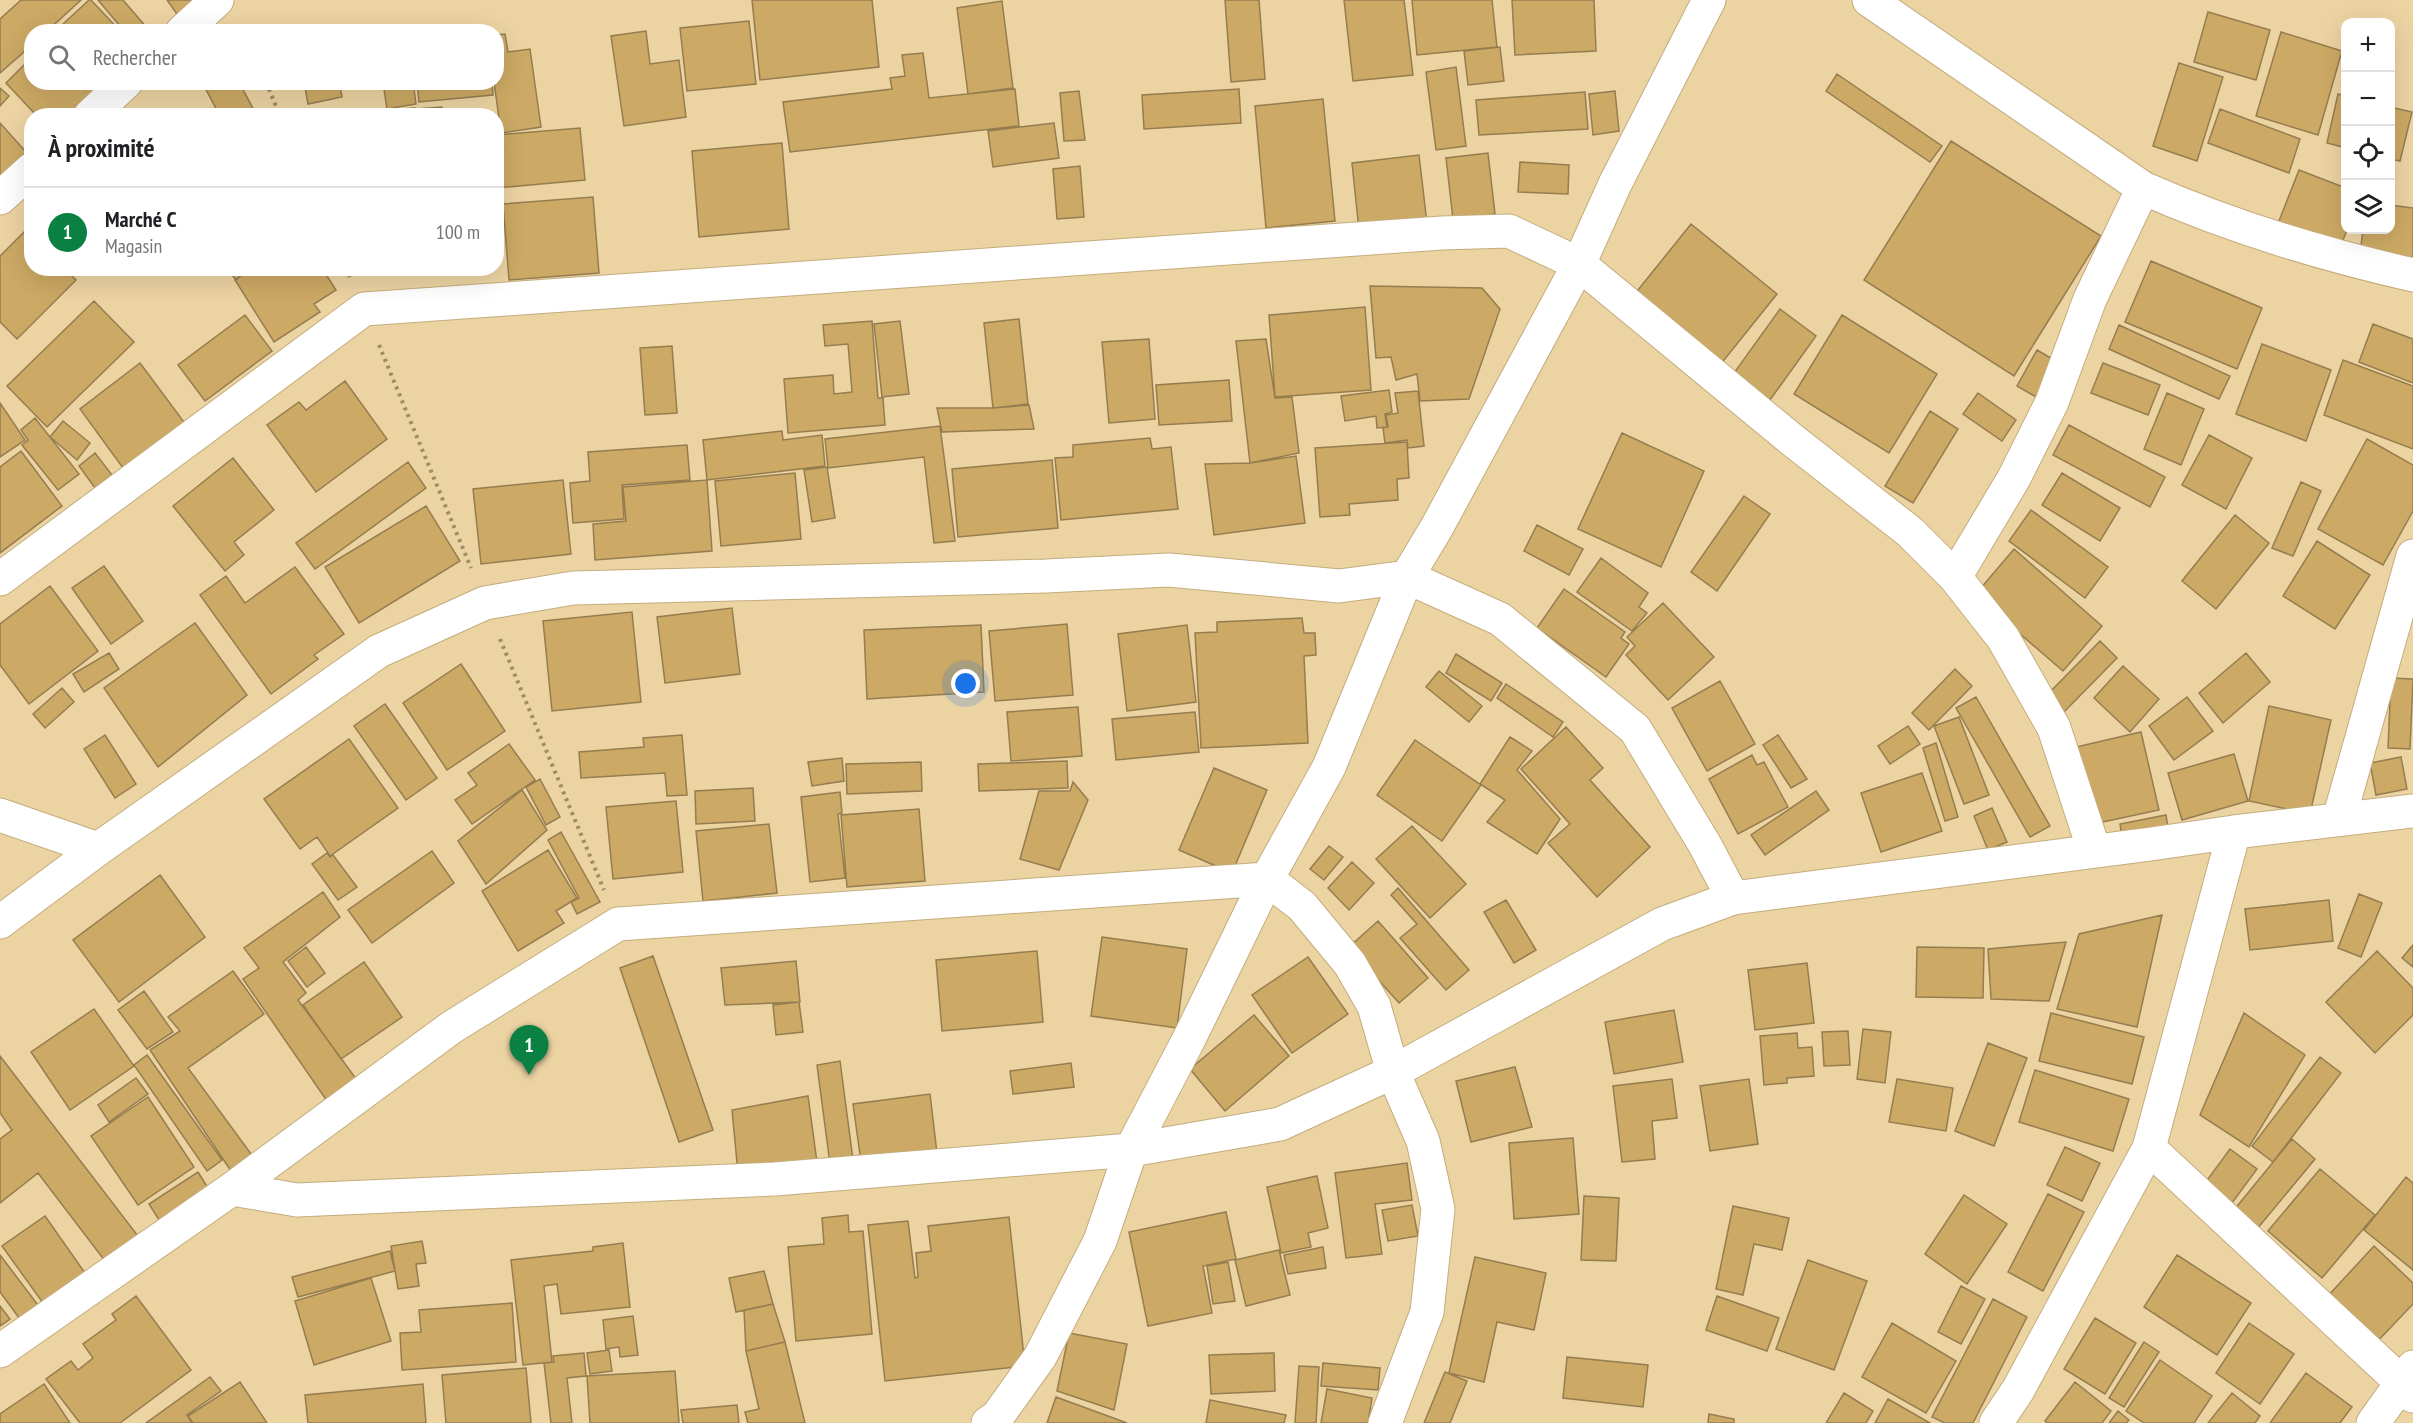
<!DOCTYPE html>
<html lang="fr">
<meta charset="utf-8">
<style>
body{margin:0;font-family:"PT Sans Narrow",sans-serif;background:#f2f2f2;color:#202124}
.controls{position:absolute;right:18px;top:18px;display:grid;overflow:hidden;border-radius:12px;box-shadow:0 6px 24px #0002}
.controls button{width:54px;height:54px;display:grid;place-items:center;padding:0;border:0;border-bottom:2px solid #e0e0e0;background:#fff;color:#202124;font:30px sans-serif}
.you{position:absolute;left:966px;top:684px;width:21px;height:21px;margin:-15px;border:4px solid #fff;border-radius:50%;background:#1a73e8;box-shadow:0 0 0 9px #1a73e833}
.badge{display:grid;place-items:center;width:39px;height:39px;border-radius:50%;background:#0b8043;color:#fff;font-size:20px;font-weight:700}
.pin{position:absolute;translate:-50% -50px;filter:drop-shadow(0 2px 3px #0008)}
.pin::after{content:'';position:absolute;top:32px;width:21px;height:18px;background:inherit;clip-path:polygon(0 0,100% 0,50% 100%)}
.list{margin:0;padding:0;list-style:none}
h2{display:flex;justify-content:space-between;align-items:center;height:78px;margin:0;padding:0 24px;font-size:26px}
h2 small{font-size:20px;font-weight:400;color:#757577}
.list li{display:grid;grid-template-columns:39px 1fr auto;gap:18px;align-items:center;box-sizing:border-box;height:90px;padding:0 24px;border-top:2px solid #e0e0e0}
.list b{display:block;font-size:22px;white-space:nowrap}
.list p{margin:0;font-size:20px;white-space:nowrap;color:#757577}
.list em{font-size:20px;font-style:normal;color:#757577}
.icon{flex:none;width:33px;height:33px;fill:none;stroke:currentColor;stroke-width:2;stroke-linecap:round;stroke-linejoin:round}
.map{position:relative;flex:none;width:2413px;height:1423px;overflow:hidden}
.search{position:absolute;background:#fff;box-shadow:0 6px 24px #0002;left:24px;top:24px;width:480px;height:66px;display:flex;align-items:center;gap:15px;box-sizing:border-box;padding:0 21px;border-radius:24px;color:#757577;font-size:22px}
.panel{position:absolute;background:#fff;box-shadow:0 6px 24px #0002;left:24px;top:108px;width:480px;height:168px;border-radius:24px}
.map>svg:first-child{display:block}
</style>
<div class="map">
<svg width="2413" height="1423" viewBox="0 0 2413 1423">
<rect width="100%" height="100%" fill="#ecd3a2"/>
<path fill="#cca964" stroke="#957d50" stroke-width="1.5" d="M21,0H81L46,32H32V45L0,73V19Z
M89,0H91L121,32H68L62,25Z
M98,0H123L148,29L145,32H125Z
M167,0H197L177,14Z
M752,0H872L879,67L760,80Z
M1225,0H1259L1265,79L1231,82Z
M1344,0H1404L1413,75L1353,81Z
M1412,0H1492L1497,47L1417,55Z
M1512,0H1594L1596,51L1515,55Z
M1002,1L1013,88L968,94L957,8Z
M2208,12L2270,30L2256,80L2194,62Z
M749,21L756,84L687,91L680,28Z
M487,26V32H433Z
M646,31L650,64L679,60L686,117L624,126L611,36Z
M2281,32L2342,51L2318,135L2256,116Z
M505,34L508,52L530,49L541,127L501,133L494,82H496V75L501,74L496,35Z
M1500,47L1504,81L1468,85L1464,51Z
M923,53L929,98L1015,89L1019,126L790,152L783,102L892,89L890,78L905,76L902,55Z
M32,57V82H105L71,116H37L6,83Z
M2179,63L2223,77L2197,161L2153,146Z
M1456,67L1466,146L1436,150L1426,72Z
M1837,74L1942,146L1930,162L1826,91Z
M202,82H239L257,116H220Z
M304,82H339L342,97L308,104Z
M383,82H413L416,104L387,109Z
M417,82H492L493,95L419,102Z
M0,88L9,96L0,106Z
M1239,89L1241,123L1144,129L1142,95Z
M1079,91L1085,140L1064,141L1060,93Z
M1615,91L1619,131L1593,135L1589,94Z
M1585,92L1588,129L1479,135L1476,100Z
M2338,94L2346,96V148L2327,143Z
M1323,99L1335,221L1266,228L1255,106Z
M442,107V116H416V109Z
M2390,107L2412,112L2400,161L2390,159Z
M415,108L416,116H341V113Z
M2220,109L2300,139L2289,173L2208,143Z
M0,123L26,152L0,178Z
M1054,123L1059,158L993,167L988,131Z
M580,128L585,180L496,188V135Z
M1951,141L2101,236L2014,376L1864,280Z
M782,143L789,229L699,237L692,151Z
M1488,153L1495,214L1453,219L1446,158Z
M1419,155L1427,223L1359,230L1352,163Z
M1520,162L1569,165L1568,194L1518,192Z
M1080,166L1084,217L1057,219L1053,169Z
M2299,170L2346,188L2347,230L2339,250L2277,226Z
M593,197L599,273L509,280L503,204Z
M2390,205L2413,208V259L2360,253L2363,230H2390Z
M1691,224L1777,294L1720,365L1634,295Z
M26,230L32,236V268H64L76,280L17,339L0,322V256Z
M2151,261L2262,308L2237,369L2125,322Z
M226,268H249L236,280Z
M253,268H322L336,290L314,304L320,312L274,342L235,280Z
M1370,286L1482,288L1500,309L1469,399L1420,401L1417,374L1396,380L1391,357L1376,358Z
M94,301L134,342L47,427L7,386Z
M1365,307L1371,390L1275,397L1269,315Z
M1780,309L1816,336L1770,400L1734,373Z
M245,315L272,351L205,401L178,365Z
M1842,315L1937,374L1889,453L1794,394Z
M1019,319L1028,404L993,408L984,323Z
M872,321L878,398H883L885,425L788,433L784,379L833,375L834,394L852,392L848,344L825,346L823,325Z
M900,321L909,394L882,397L874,324Z
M2373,324L2413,339V383L2359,362Z
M2119,325L2230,376L2219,399L2109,349Z
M1149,339L1155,419L1109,423L1102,342Z
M1266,339L1275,398L1292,397L1299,453L1250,463L1236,341Z
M2262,344L2331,370L2306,441L2236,414Z
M672,346L677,413L645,415L640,348Z
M2037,350L2063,365L2043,401L2017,386Z
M2343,360L2413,386V449L2324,415Z
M140,363L184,422L123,468L80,409Z
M2103,363L2160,385L2148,415L2091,393Z
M1229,380L1232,421L1159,425L1156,385Z
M345,381L387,439L316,492L267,425L299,402L306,410Z
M1389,390L1392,412L1385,414L1387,427L1377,428L1376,416L1345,421L1341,396Z
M1418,391L1424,446L1408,448L1407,440L1385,443L1383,428L1388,427L1386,415L1398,413L1395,393Z
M1978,393L2016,420L2002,441L1963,414Z
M2167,393L2204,409L2181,465L2144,449Z
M0,403L25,440L0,457Z
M1029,405L1034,429L942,432L937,408H993Z
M1930,411L1958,429L1913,503L1885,486Z
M35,418L79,474L58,490L22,445L28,440L21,430Z
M63,421L90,443L77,460L50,437Z
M2069,425L2165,477L2150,507L2053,455Z
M940,426L955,541L934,543L924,457L828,468L825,439Z
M782,431L783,440L822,435L825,466L707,480L703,440Z
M1622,433L1704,471L1661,567L1578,529Z
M2209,435L2252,458L2226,509L2182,485Z
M1150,438L1152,449L1171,447L1178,509L1061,520L1055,458L1073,457V445Z
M2367,439L2413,465V511L2383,565L2318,529Z
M1407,442L1409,478L1397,479L1398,500L1349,504L1350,515L1320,517L1315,448Z
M687,445L690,480L622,485L624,519L573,523L570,483L590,481L588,452Z
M21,451L62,506L0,553V467Z
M95,453L112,475L95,488L79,466Z
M1296,456L1305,523L1214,535L1205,464L1250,463Z
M233,458L274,510L234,542L244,555L225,571L173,506Z
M1052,460L1058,528L958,537L952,469Z
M408,462L426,488L315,569L296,543Z
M827,467L835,518L812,522L804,470Z
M795,473L801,539L721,546L715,481Z
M2062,473L2120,508L2100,541L2042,505Z
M563,480L571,554L481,564L473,489Z
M707,480L712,551L595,560L593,524L626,521L623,487Z
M2301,482L2321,491L2293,556L2272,548Z
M1744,496L1770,514L1717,591L1691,572Z
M426,506L460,561L359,623L325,567Z
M2031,510L2108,567L2085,598L2009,541Z
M2235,515L2269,543L2216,609L2182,581Z
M1537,525L1583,549L1569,575L1524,551Z
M2317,541L2370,575L2335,629L2283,596Z
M2014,549L2102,626L2063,671L1975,595Z
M1601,558L1648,593L1639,607L1647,613L1632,631L1577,592Z
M104,566L143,621L111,644L72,588Z
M295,567L344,634L314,655L318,659L271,694L200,595L226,576L245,603Z
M50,586L98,651L29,704L0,665V624Z
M1564,589L1625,632L1621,638L1629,644L1606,677L1537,628Z
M1663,603L1714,657L1668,700L1626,655L1635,646L1627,637Z
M732,608L740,674L665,683L657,617Z
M632,612L641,702L552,711L543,621Z
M1302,618L1304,633H1315L1316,655L1304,656L1308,743L1201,748L1195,633L1217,632V622Z
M195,623L247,695L158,767L104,688Z
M1067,624L1073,695L995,701L989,631Z
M981,625L984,692L867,699L864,630Z
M1187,625L1196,702L1127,711L1118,634Z
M2100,641L2117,658L2064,712L2047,695Z
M109,653L119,669L84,692L73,674Z
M2246,653L2270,682L2223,723L2199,693Z
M1456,654L1502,683L1491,701L1446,673Z
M461,664L505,731L447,770L403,703Z
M2123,666L2159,699L2130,732L2094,698Z
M1955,669L1972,686L1929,730L1912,713Z
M1439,671L1482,706L1469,722L1426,687Z
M2391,678L2413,679L2410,749L2388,748Z
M1720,681L1755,744L1707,771L1672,708Z
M1506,684L1563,722L1553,737L1497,698Z
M62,688L74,702L45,728L33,714Z
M1976,697L2050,826L2030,837L1956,708Z
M2187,697L2213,731L2174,760L2149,726Z
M385,704L437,778L406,800L354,726Z
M2269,706L2331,720L2310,814L2249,801Z
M1078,707L1082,756L1011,761L1007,712Z
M1195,712L1199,752L1116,760L1112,719Z
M1959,717L1989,795L1964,804L1934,726Z
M1908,726L1920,744L1890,764L1878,746Z
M1566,727L1603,768L1590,780L1650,847L1597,897L1548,843L1570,824L1521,769Z
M2141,732L2159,810L2093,824L2076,747Z
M105,735L136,784L115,798L84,749Z
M682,735L687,795L667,796L665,773L581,778L579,752L644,747L643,738Z
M1778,735L1807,779L1791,788L1763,745Z
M1510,737L1532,751L1517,770L1560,819L1537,854L1487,822L1505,800L1480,784Z
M349,739L398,808L330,856L317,837L300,849L264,799Z
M1415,740L1481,785L1442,841L1377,795Z
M1936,743L1958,817L1945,821L1923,748Z
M509,744L535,780L472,824L455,800L477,785L468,773Z
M2234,754L2248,801L2182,820L2168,773Z
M1752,755L1757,765L1764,762L1788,807L1738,834L1709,779Z
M2401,757L2407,789L2376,795L2370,763Z
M842,758L844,781L812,786L808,762Z
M1067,761L1068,788L979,791L978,764Z
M921,762L922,791L847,794L846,764Z
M1214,768L1267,790L1232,873L1179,850Z
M1922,773L1942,831L1881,852L1861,793Z
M540,779L560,817L546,825L526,787Z
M1073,782L1088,800L1059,870L1020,859L1039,791H1070Z
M753,788L755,821L696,824L695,791Z
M522,790L547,830L486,884L458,841Z
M1816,791L1829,810L1765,855L1751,835Z
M840,792L842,813L838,814L845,878L810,882L801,797Z
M676,801L683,872L613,879L606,807Z
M1992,808L2007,842L1988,850L1974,816Z
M919,809L925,881L847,887L841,815Z
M2166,815L2168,827L2122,837L2120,824Z
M769,824L777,893L703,901L696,831Z
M1412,826L1466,884L1430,918L1376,859Z
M561,832L600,902L577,914L571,902L579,898L548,840Z
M1329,846L1343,857L1324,880L1310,869Z
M548,850L577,898L556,911L564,923L518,951L482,891Z
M432,851L454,883L372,943L348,910Z
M327,853L330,857L333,855L357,887L338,900L312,864Z
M1352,862L1374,883L1349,910L1328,888Z
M160,875L205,937L119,1002L73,940Z
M1398,888L1469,970L1446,990L1400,938L1417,924L1391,895Z
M323,892L340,917L283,962L306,993L298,1000L357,1080L327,1101L243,979L259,968L244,948Z
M2359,894L2382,903L2361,957L2338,948Z
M1506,900L1536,950L1514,963L1484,912Z
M2329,900L2333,941L2250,950L2245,909Z
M2162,915L2137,1027L2057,1009L2079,934Z
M1378,921L1428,978L1399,1003L1349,947Z
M1102,937L1187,949L1177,1028L1091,1016Z
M2066,942L2049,1001L1991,999L1988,949Z
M2413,945V967L2402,958Z
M306,947L325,973L307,987L288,961Z
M1917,947L1984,948L1983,998L1916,997Z
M1037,951L1043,1022L942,1031L936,960Z
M2377,951L2413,988V1015L2375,1053L2326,1002Z
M653,956L713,1130L679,1142L620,968Z
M1308,957L1348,1014L1292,1053L1252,995Z
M796,961L800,1002L725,1005L721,968Z
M364,962L402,1017L341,1059L303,1005Z
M1807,963L1814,1023L1755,1030L1748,970Z
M233,971L264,1014L188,1068L254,1158L231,1171L150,1050L180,1031L168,1017Z
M144,991L173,1032L147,1049L118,1010Z
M799,1002L803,1032L776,1035L773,1005Z
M94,1009L134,1066L70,1110L31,1052Z
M1674,1010L1683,1062L1614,1074L1605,1022Z
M2051,1013L2144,1037L2132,1084L2039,1061Z
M2244,1013L2305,1055L2249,1147L2200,1115Z
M1254,1015L1289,1056L1225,1111L1190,1069Z
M1863,1029L1891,1032L1885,1083L1857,1079Z
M1848,1031L1850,1065L1824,1066L1822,1032Z
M1797,1033L1798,1048L1812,1047L1814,1076L1787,1078V1083L1764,1085L1760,1036Z
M1988,1043L2027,1058L1994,1146L1955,1131Z
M147,1055L222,1160L207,1171L134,1065Z
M0,1056L138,1236L105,1261L38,1173L0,1203V1139L12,1130L0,1113Z
M2320,1057L2341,1073L2273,1162L2252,1146Z
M840,1061L853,1160L830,1164L817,1065Z
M1071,1063L1074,1087L1013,1094L1010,1071Z
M1515,1067L1532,1127L1471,1142L1456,1081Z
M2035,1070L2129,1099L2113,1151L2019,1122Z
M136,1078L148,1094L109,1122L98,1105Z
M1672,1079L1677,1118L1652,1121L1655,1159L1622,1162L1613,1086Z
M1749,1079L1758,1144L1710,1151L1700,1086Z
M1897,1079L1953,1088L1946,1131L1889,1122Z
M930,1094L937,1153L861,1162L853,1104Z
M808,1096L817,1162L738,1173L732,1110Z
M148,1097L194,1167L138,1205L91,1136Z
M1573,1138L1579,1214L1514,1219L1509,1143Z
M2292,1139L2315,1159L2257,1229L2234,1210Z
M2065,1147L2100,1163L2082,1201L2047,1185Z
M2230,1149L2257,1169L2232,1203L2205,1183Z
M1407,1163L1412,1200L1375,1204L1382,1254L1346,1258L1335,1173Z
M2320,1169L2375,1215L2322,1278L2268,1231Z
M198,1172L213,1196L164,1228L149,1204Z
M1317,1176L1328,1228L1308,1233L1311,1247L1281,1253L1267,1187Z
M2406,1177L2413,1183V1270L2364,1230Z
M2048,1194L2084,1212L2043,1291L2008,1272Z
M1964,1195L2007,1224L1967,1284L1925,1254Z
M1584,1196L1619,1198L1616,1261L1581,1260Z
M1412,1205L1418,1236L1388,1241L1382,1210Z
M1733,1206L1789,1218L1782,1250L1754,1244L1743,1295L1716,1289Z
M1226,1212L1236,1259L1203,1266L1212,1313L1148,1326L1129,1232Z
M848,1215L849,1232L863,1231L872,1334L796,1341L788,1247L824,1244L822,1218Z
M45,1216L85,1273L43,1303L2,1246Z
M1009,1217L1025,1366L885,1381L868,1225L908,1221L915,1278L918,1277L916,1253L931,1251L928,1226Z
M422,1241L426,1263L416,1264L419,1286L398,1289L391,1246Z
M623,1243L630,1307L561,1314L557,1284L544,1286L552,1362L523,1365L511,1260L593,1251V1247Z
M2374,1246L2413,1283V1304L2375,1344L2326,1298Z
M1323,1247L1326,1268L1288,1274L1284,1255Z
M1279,1250L1290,1295L1246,1306L1235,1260Z
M390,1251L395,1271L298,1297L292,1277Z
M0,1255L44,1313L25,1326L0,1292Z
M2177,1255L2251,1303L2217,1355L2144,1307Z
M1475,1257L1546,1273L1534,1330L1497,1322L1484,1382L1449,1373Z
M1808,1260L1867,1281L1834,1370L1776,1349Z
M1228,1262L1235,1301L1213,1304L1207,1266Z
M764,1271L773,1304L736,1312L729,1278Z
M371,1278L391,1341L314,1365L295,1301Z
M1961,1286L1985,1299L1961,1344L1938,1332Z
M136,1296L191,1370L120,1423H80L46,1379L71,1361L78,1370L93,1358L83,1344L116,1320L112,1314Z
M1717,1296L1779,1318L1767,1351L1706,1330Z
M1993,1299L2027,1317L1973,1423H1945L1932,1417Z
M512,1303L516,1362L402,1370L400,1333L421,1332L419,1310Z
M773,1304L785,1342L746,1351L744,1310Z
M0,1306L10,1319L0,1326Z
M633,1316L638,1355L620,1357L619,1347L606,1349L603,1320Z
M2095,1318L2136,1343L2105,1394L2064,1369Z
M1892,1323L1956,1361L1926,1413L1862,1377Z
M2249,1323L2294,1354L2260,1404L2216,1373Z
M1069,1333L1127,1344L1114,1410L1057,1391Z
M785,1342L805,1423H748L745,1412L759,1409L746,1351Z
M2144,1342L2159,1352L2124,1407L2109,1398Z
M609,1350L612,1371L590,1374L587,1353Z
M584,1353L586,1376L567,1378L572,1423H551L544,1363L554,1362L553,1356Z
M1274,1353L1275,1391L1211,1394L1209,1355Z
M1567,1357L1648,1365L1643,1407L1563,1398Z
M2160,1360L2212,1396L2194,1423H2144L2126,1411Z
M1323,1363L1380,1368L1378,1390L1321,1386Z
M1299,1366L1319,1367L1316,1423H1295Z
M526,1368L531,1423H446L442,1375Z
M675,1371L679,1423H590L587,1376Z
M1445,1372L1467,1381L1450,1423H1424Z
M2306,1373L2352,1407L2340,1423H2270Z
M210,1377L221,1391L187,1415L192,1423H146Z
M240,1382L267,1423H193L188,1416Z
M2075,1382L2111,1411L2102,1423H2047L2045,1421Z
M44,1384L70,1423H0V1414Z
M423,1384L426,1423H308L305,1395Z
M1327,1389L1372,1398L1368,1423H1321Z
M1844,1393L1873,1411L1866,1423H1826Z
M2232,1393L2260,1416L2255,1423H2208Z
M1056,1397L1127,1423H1047Z
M1888,1399L1930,1423H1875Z
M1210,1400L1286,1415L1284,1423H1206Z
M737,1405L739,1423H683L681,1410Z
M2118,1411L2129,1420L2126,1423H2109Z
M1709,1414L1734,1419V1423H1708Z"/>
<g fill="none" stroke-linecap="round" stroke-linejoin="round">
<defs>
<path id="minor" d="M1869,0L2143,188C2229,226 2321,254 2413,275
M182,32L217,0
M90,116L126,82
M0,198L32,169
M1955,577L2014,478L2052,402L2090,299L2143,188
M0,579L364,309L1442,233L1509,231L1579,264L1791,439L1910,532L1955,577L2003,638L2054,728L2094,850
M0,815L98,849
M2339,819L2413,556
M0,922L98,849L379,651L485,603L573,588L1046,576L1169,570L1339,586L1407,577L1500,619L1635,729L1705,845L1733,898L2151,844L2234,832L2413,811
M2149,1148L2401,1382L2413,1396
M232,1189L297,1200L775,1179L1131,1150L1280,1124L1393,1072L1662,924L1733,898
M0,1351L232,1189L452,1027L618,924L1267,879L1302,906L1350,964L1374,1006L1393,1072L1423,1141L1438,1209L1427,1312L1385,1423
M988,1423L997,1417L1040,1357L1100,1241L1131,1150L1190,1037L1267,879L1329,767L1407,577L1437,527L1579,264L1615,184L1709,0
M1996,1423L2018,1390L2149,1148L2234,832
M2373,1423L2413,1367"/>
</defs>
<use href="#minor" stroke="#c4ac7d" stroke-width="35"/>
<path stroke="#9e8c67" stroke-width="4" stroke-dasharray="3 4.5" stroke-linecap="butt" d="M266,82L280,116
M346,268L350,277
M379,345L471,568
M500,639L604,890"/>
<use href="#minor" stroke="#fff" stroke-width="33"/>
</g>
</svg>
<div class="controls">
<button>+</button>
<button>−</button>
<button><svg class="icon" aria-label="locate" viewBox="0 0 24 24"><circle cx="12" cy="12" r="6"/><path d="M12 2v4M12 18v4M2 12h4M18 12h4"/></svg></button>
<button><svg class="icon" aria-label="layers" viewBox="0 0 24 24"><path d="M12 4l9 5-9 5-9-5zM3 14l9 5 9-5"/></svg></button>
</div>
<div class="you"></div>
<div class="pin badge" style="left:529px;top:1075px">1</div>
<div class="search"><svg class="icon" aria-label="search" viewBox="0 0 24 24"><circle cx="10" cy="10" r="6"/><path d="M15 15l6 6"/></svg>Rechercher</div>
<section class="panel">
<h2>À proximité<small></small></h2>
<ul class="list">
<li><span class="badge">1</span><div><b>Marché C</b><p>Magasin</p></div><em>100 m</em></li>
</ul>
</section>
</div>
